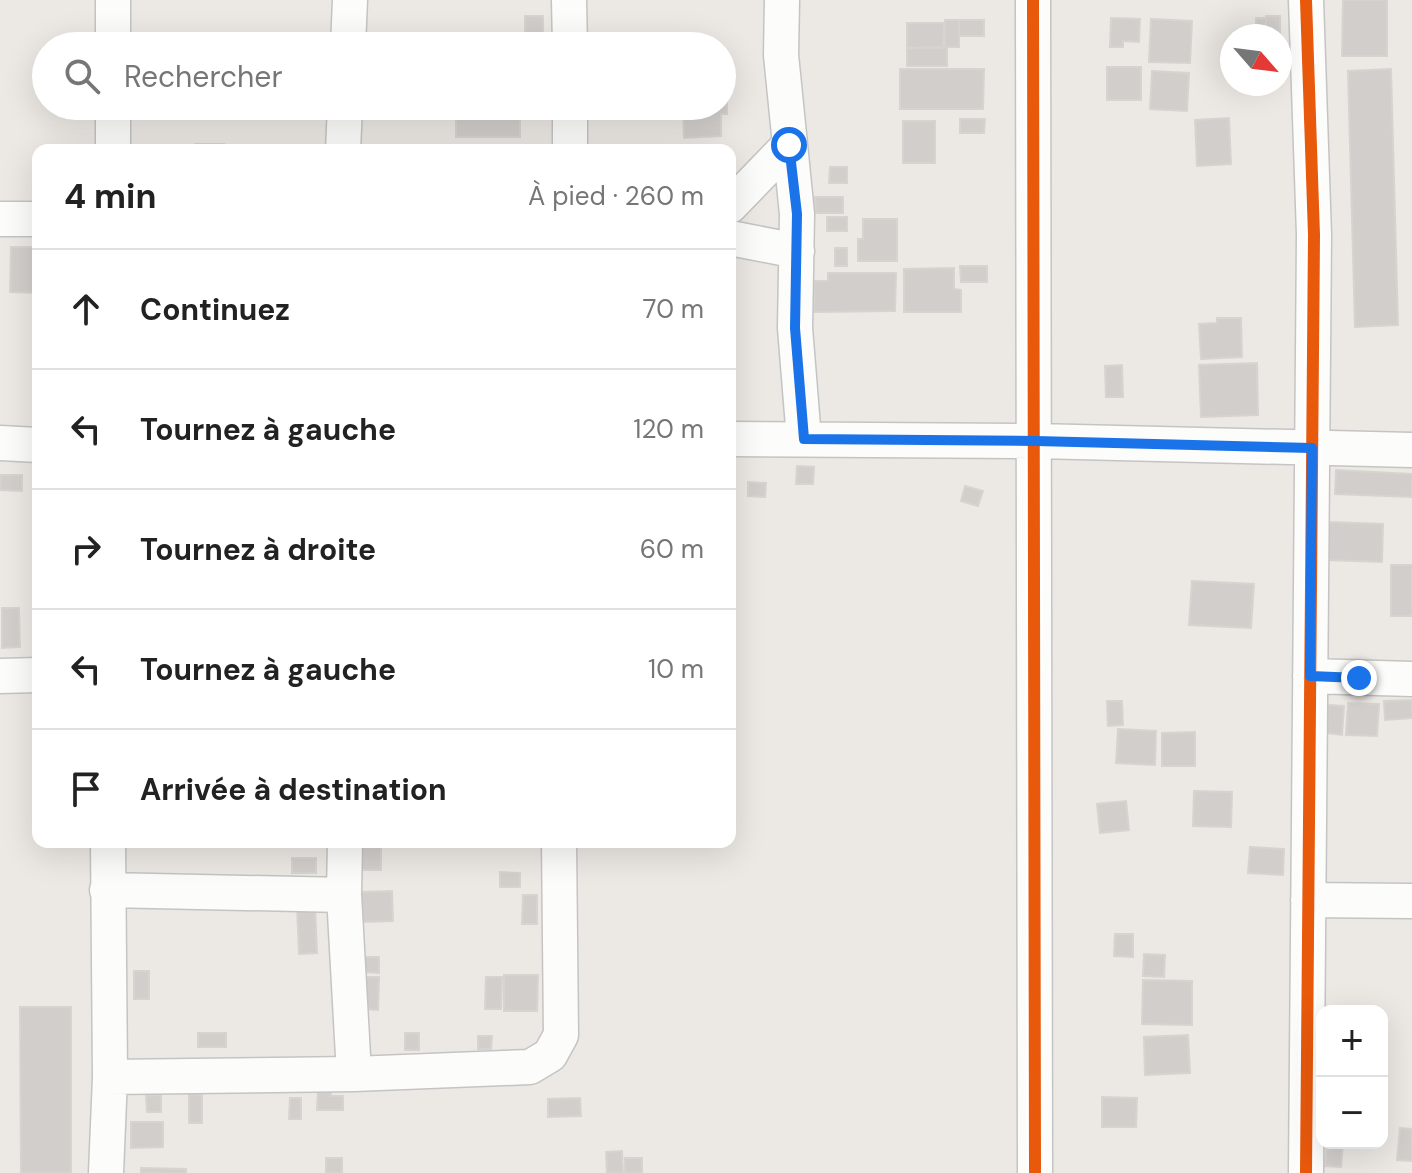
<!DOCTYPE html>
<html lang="fr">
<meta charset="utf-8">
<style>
body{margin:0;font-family:"DM Sans",sans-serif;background:#f2f2f2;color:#222}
.controls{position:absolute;right:24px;bottom:24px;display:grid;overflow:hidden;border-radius:16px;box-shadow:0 8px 32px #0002}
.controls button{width:72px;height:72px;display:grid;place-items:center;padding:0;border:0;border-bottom:2px solid #e0e0e0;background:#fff;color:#222;font:40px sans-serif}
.compass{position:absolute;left:1220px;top:24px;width:72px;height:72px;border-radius:50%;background:#fff;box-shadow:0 8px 32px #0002;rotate:118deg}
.stop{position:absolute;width:24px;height:24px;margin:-18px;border:6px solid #1a73e8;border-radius:50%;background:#fff}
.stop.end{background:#1a73e8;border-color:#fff;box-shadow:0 2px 8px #0008}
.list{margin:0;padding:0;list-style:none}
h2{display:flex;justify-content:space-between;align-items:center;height:104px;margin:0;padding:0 32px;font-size:34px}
h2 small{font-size:26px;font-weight:400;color:#767676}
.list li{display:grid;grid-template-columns:52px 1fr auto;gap:24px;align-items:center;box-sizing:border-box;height:120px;padding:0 32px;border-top:2px solid #e0e0e0}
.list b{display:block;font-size:30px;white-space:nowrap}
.list em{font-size:26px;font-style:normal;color:#767676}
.icon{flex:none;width:44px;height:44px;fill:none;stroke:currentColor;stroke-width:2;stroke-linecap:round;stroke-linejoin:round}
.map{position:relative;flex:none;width:1412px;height:1173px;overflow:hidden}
.search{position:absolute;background:#fff;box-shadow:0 8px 32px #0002;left:32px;top:32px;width:704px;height:88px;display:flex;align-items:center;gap:20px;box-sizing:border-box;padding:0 28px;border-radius:44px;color:#767676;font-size:30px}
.panel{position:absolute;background:#fff;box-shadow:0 8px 32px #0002;left:32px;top:144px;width:704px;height:704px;border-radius:16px}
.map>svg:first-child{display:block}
</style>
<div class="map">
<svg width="1412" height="1173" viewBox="0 0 1412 1173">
<rect width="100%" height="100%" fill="#ece8e4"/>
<path fill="#d1cecb" stroke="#d7d4d0" stroke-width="2" d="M1343,0H1387V56H1342Z
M525,16H543V42H525Z
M1266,16H1280V36H1266Z
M1111,18L1140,19L1139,42L1123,41V47H1110Z
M1256,18H1266L1265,36H1256Z
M1151,19L1192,21L1190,63L1149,62Z
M945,20H959V47H945Z
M959,20H984V36H959Z
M907,23H944L943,48H907Z
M947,47V66H907V48Z
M1107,67H1141V100H1107Z
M900,69H984L983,109H900Z
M1391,69L1398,325L1355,327L1348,71Z
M1152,71L1189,73L1187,111L1150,109Z
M727,92V114H721V136L684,138L683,106H722V93Z
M456,106H473V111H505V106H520V137H456Z
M377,108H401V116H377Z
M1229,118L1231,164L1197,166L1195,120Z
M960,119H985L984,133H960Z
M903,121H935V163H903Z
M195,144H224V150H195Z
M830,167H847V183H829Z
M815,197H843V213H816Z
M827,217H847V231H827Z
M863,219H897V261H858V239H863Z
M11,247H38V293L10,292Z
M835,248H847V266H835Z
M960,266H987V282H961Z
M954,268V289L961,290V312H904V269Z
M828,273H896L895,311L814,312V281H828Z
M1217,318H1241L1242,357L1201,359L1199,324L1217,323Z
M1257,363L1258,415L1201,417L1199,365Z
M1122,365L1123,397H1106L1105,366Z
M797,466L814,467L813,484H796Z
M1336,470L1412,474V497L1335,494Z
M0,475H22V491L0,490Z
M748,482L766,483L765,497L748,496Z
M965,486L983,491L978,506L961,501Z
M1328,522L1383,524L1382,562L1326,560Z
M1391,565H1412V616H1391Z
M1192,581L1254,584L1251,628L1189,625Z
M2,608H19L20,647L2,648Z
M1412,700V718L1385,720L1384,701Z
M1107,701H1122L1123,725L1108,726Z
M1348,703L1379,704L1377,736L1346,735Z
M1328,705L1344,706L1342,735L1326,733Z
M1118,729L1156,731L1155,765L1116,763Z
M1195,732V766H1162V733Z
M1194,791L1232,792L1231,827L1193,826Z
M1126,801L1129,830L1100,833L1097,804Z
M362,846H381V870H362Z
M1250,847L1284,849L1283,875L1248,873Z
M292,858H316V873H292Z
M500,872L520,873V887H500Z
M392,891L393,921L362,922L361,892Z
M523,895H537V924H522Z
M315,906L317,953L299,954L297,907Z
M1115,934H1133V957L1114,956Z
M1144,954L1165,955L1164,977L1143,976Z
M364,957H379V973L363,972Z
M134,971H149V999H134Z
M504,975H538L537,1011H504Z
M363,977H379L378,1010L361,1009Z
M486,977H502L501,1009H485Z
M1143,980L1192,981V1025L1142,1024Z
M20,1007H71V1173H21Z
M198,1033H226V1047H198Z
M405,1033H419V1050H405Z
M1188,1035L1190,1073L1145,1075L1144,1037Z
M478,1036H492L491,1049H478Z
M318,1090H331V1096H343V1110H317Z
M189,1094L202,1095V1123H189Z
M161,1095V1112H147L146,1096Z
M1102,1097L1137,1098L1136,1127H1102Z
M290,1098H301V1119H289Z
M580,1098L581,1116L548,1117V1099Z
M131,1122H163V1147L131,1148Z
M1400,1128L1412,1129V1161L1397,1160Z
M1327,1143H1343L1341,1167L1325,1166Z
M622,1151L623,1173H607L606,1152Z
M326,1158H342V1173H326Z
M625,1158H642V1173H625Z
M141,1168L186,1169V1173H141Z"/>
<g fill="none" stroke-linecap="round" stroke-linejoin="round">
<defs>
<path id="street" d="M569,0L570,46
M782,0L781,55L797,214L795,328L804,439
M1033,0L1035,1173
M1306,0L1314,235L1306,1173
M113,46V0
M348,46L350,0
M113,150V106
M343,150L345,106
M570,150V106
M730,206L789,145
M0,219H38
M730,238L797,251
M730,439L1036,441L1412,450
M0,443L38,445
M0,676L38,675
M1310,676L1412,679
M107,890L344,895
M1308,900L1412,901
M354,1074L530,1067L550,1055L561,1035L559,842
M110,1077L354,1074L344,895L345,842
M106,1173L110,1077L108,842"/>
</defs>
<use href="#street" stroke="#c5c4c5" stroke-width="37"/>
<use href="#street" stroke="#fcfcfb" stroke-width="34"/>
<defs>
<path id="cycleway" d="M1033,0L1035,1173
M1306,0L1314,235L1306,1173"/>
</defs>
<use href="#cycleway" stroke="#fff" stroke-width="17"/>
<use href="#cycleway" stroke="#e8590c" stroke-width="12"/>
</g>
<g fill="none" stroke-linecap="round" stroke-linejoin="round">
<path stroke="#1a73e8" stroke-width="10" d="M789,145L797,214L795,328L804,439L1036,441L1312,448L1310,676L1359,678"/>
</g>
</svg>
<div class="controls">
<button>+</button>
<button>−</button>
</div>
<svg class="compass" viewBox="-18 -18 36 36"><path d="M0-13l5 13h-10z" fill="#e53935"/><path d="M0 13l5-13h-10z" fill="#767676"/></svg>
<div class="stop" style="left:789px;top:145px"></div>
<div class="stop end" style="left:1359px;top:678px"></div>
<div class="search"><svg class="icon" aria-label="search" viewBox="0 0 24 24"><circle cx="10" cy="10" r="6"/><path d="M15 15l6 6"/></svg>Rechercher</div>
<section class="panel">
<h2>4 min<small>À pied · 260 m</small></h2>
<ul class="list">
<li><svg class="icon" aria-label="ahead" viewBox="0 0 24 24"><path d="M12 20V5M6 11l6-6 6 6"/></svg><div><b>Continuez</b></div><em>70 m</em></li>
<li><svg class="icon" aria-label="left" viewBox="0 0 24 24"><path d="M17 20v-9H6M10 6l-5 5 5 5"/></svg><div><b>Tournez à gauche</b></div><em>120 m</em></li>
<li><svg class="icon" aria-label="right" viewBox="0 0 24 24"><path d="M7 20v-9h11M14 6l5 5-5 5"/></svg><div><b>Tournez à droite</b></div><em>60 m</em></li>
<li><svg class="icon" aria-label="left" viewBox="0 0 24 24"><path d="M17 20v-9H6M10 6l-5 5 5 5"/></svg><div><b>Tournez à gauche</b></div><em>10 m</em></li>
<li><svg class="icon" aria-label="arrive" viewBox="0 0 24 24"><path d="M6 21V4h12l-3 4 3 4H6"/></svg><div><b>Arrivée à destination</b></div></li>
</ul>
</section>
</div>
